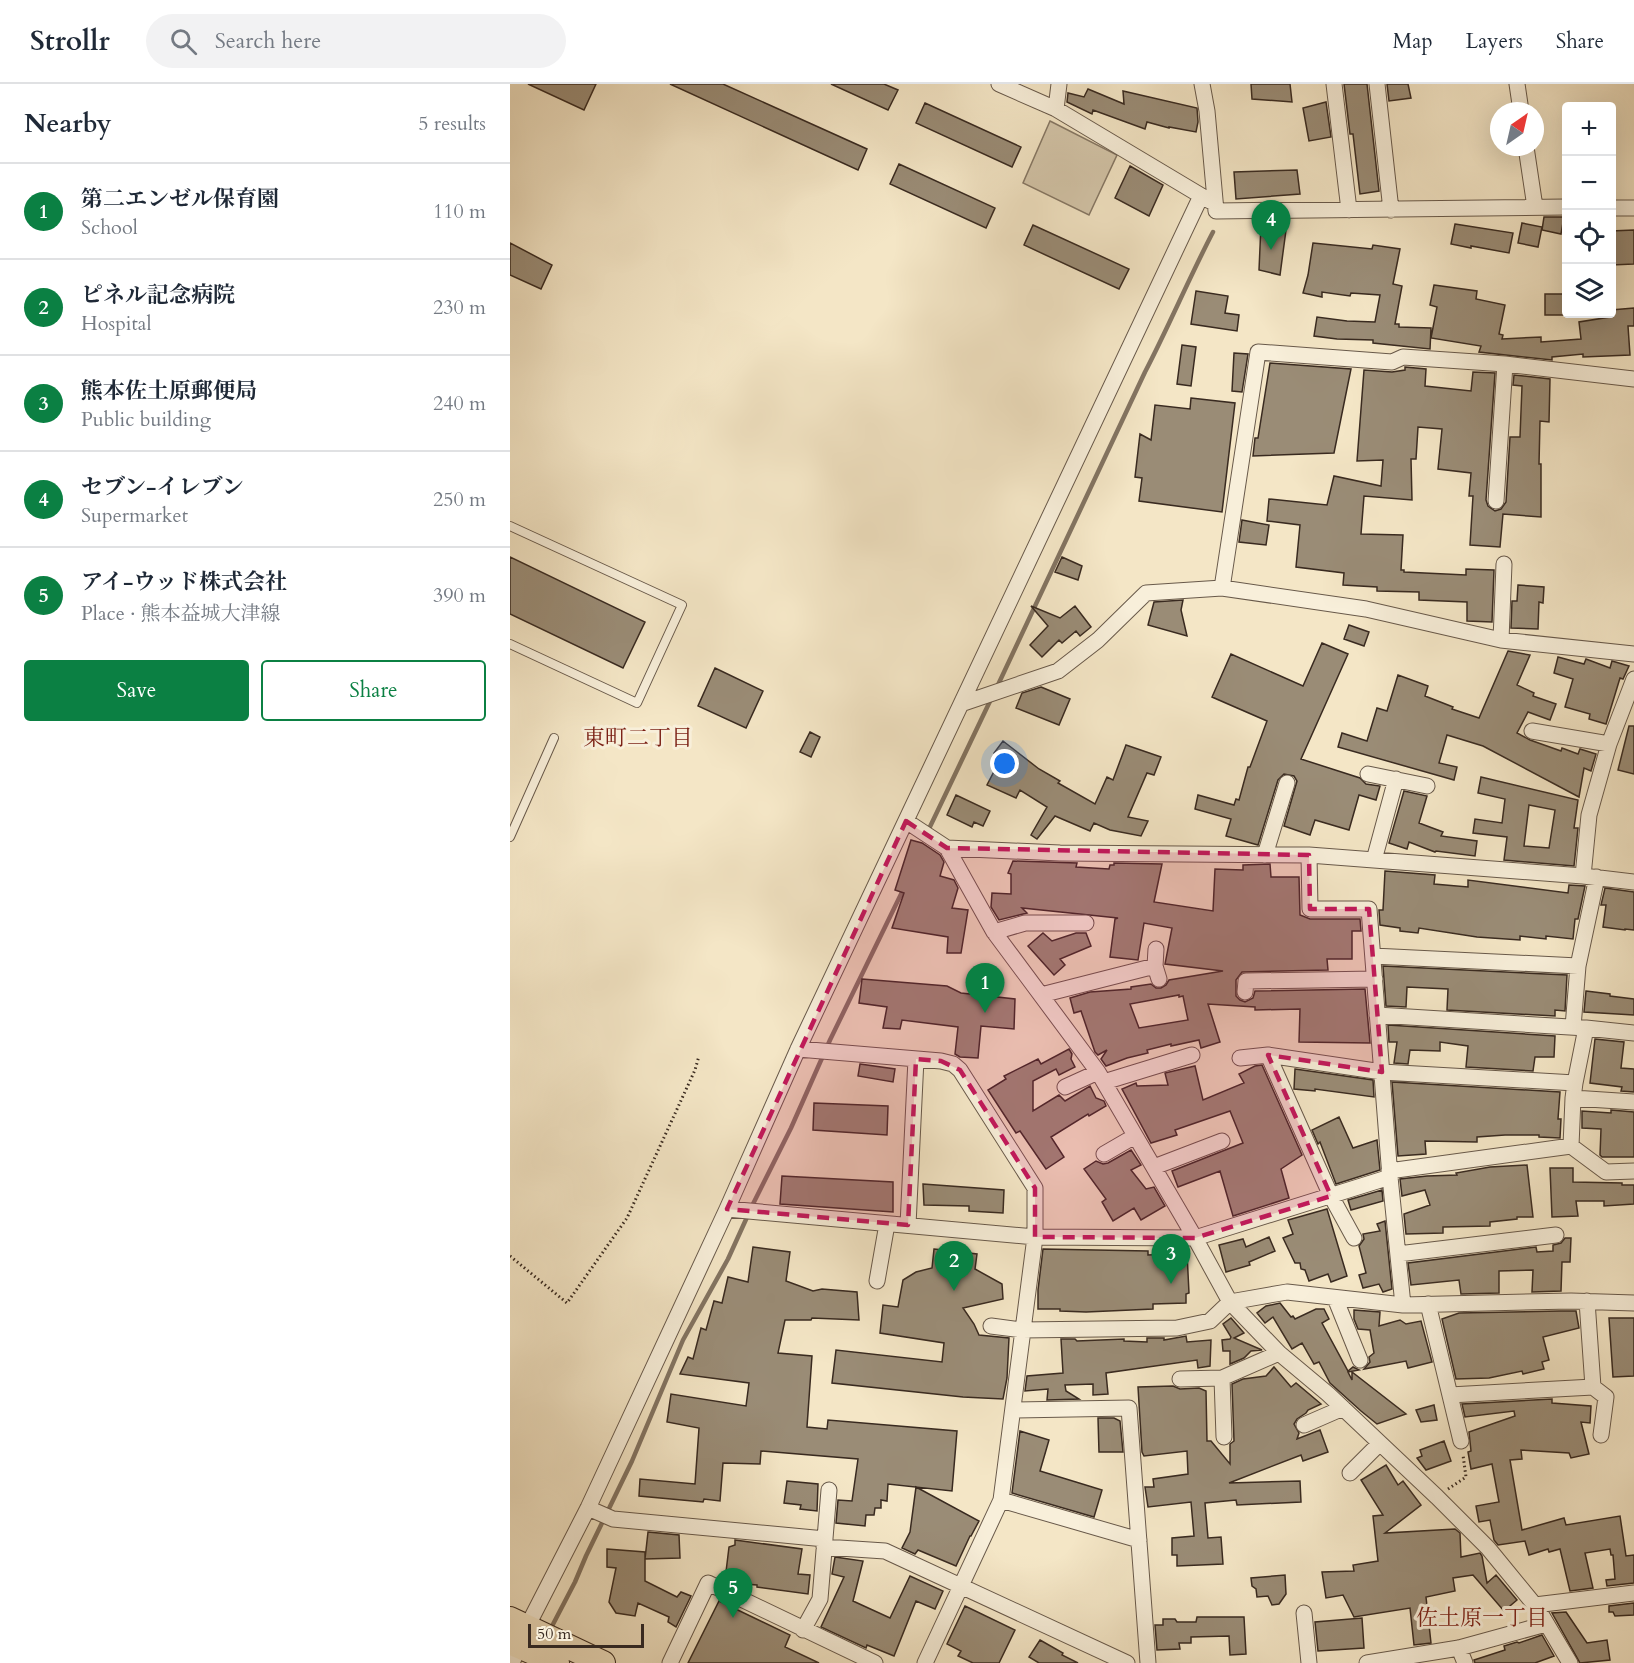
<!DOCTYPE html>
<meta charset="utf-8">
<style>
body{margin:0;font-family:Cardo,"Noto Serif JP",serif;background:#f2f2f3;color:#1f2937}
.controls{position:absolute;right:18px;top:18px;display:grid;overflow:hidden;border-radius:6px;box-shadow:0 6px 24px #0002}
.controls button{width:54px;height:54px;display:grid;place-items:center;padding:0;border:0;border-bottom:2px solid #e0e1e3;background:#fff;color:#1f2937;font:30px sans-serif}
.compass{position:absolute;left:980px;top:18px;width:54px;height:54px;border-radius:50%;background:#fff;box-shadow:0 6px 24px #0002;rotate:34deg}
.scale{position:absolute;left:18px;bottom:15px;width:116px;box-sizing:border-box;padding-left:6px;border:3px solid #392a20;border-top:0;font-size:16px;line-height:21px;white-space:nowrap;color:#392a20;-webkit-text-stroke:4px #f8efda;paint-order:stroke}
.you{position:absolute;left:495px;top:680px;width:21px;height:21px;margin:-15px;border:4px solid #fff;border-radius:50%;background:#1a73e8;box-shadow:0 0 0 9px #1a73e833}
.badge{display:grid;place-items:center;width:39px;height:39px;border-radius:50%;background:#0b8043;color:#fff;font-size:20px;font-weight:700}
.pin{position:absolute;translate:-50% -50px;filter:drop-shadow(0 2px 3px #0008)}
.pin::after{content:'';position:absolute;top:32px;width:21px;height:18px;background:inherit;clip-path:polygon(0 0,100% 0,50% 100%)}
.list{margin:0;padding:0;list-style:none}
h2{display:flex;justify-content:space-between;align-items:center;height:78px;margin:0;padding:0 24px;font-size:26px}
h2 small{font-size:20px;font-weight:400;color:#747a83}
.list li{display:grid;grid-template-columns:39px 1fr auto;gap:18px;align-items:center;box-sizing:border-box;height:96px;padding:0 24px;border-top:2px solid #e0e1e3}
.list b{display:block;font-size:22px;white-space:nowrap}
.list p{margin:0;font-size:20px;white-space:nowrap;color:#747a83}
.list em{font-size:20px;font-style:normal;color:#747a83}
.actions{display:flex;gap:12px;padding:18px 24px}
.actions a{flex:1;padding:14px 0;border:2px solid #0b8043;border-radius:6px;text-align:center;font-size:21px;color:#0b8043}
.actions .main{background:#0b8043;color:#fff}
.icon{flex:none;width:33px;height:33px;fill:none;stroke:currentColor;stroke-width:2;stroke-linecap:round;stroke-linejoin:round}
.map{position:relative;flex:none;width:1124px;height:1579px;overflow:hidden}
header{display:flex;align-items:center;gap:36px;box-sizing:border-box;height:84px;padding:0 30px;background:#fff;border-bottom:2px solid #e0e1e3}
header strong{font-size:28px}
nav{display:flex;gap:33px;margin-inline-start:auto;font-size:21px}
.search{width:420px;height:54px;background:#f2f2f3;display:flex;align-items:center;gap:15px;box-sizing:border-box;padding:0 21px;border-radius:33px;color:#747a83;font-size:22px}
main{display:flex}
aside{flex:1;background:#fff}
.map>svg:first-child{display:block}
</style>
<header>
<strong>Strollr</strong>
<div class="search"><svg class="icon" aria-label="search" viewBox="0 0 24 24"><circle cx="10" cy="10" r="6"/><path d="M15 15l6 6"/></svg>Search here</div>
<nav><a>Map</a><a>Layers</a><a>Share</a></nav>
</header>
<main>
<aside>
<h2>Nearby<small>5 results</small></h2>
<ul class="list">
<li><span class="badge">1</span><div><b>第二エンゼル保育園</b><p>School</p></div><em>110 m</em></li>
<li><span class="badge">2</span><div><b>ピネル記念病院</b><p>Hospital</p></div><em>230 m</em></li>
<li><span class="badge">3</span><div><b>熊本佐土原郵便局</b><p>Public building</p></div><em>240 m</em></li>
<li><span class="badge">4</span><div><b>セブン-イレブン</b><p>Supermarket</p></div><em>250 m</em></li>
<li><span class="badge">5</span><div><b>アイ-ウッド株式会社</b><p>Place · 熊本益城大津線</p></div><em>390 m</em></li>
</ul>
<div class="actions"><a class="main">Save</a><a>Share</a></div>
</aside>
<div class="map">
<svg width="1124" height="1579" viewBox="0 0 1124 1579">
<rect width="100%" height="100%" fill="#f4e6c6"/>
<filter id="stains"><feTurbulence type="fractalNoise" baseFrequency=".00333" numOctaves="4"/><feColorMatrix values="0 0 0 0 .2 0 0 0 0 .09 0 0 0 0 .02 0 0 0 .5 -.17"/></filter>
<radialGradient id="worn" r=".72"><stop offset=".6" stop-color="#630" stop-opacity="0"/><stop offset="1" stop-color="#630" stop-opacity=".3"/></radialGradient>
<path fill="#d4c6aa" stroke="#867865" stroke-width="1.5" d="M540,37L607,71L579,131L513,99Z"/>
<g fill="none" stroke-linecap="round" stroke-linejoin="round">
<path stroke="#837462" stroke-width="4.5" d="M487,603L635,288C659,242 679,194 703,148
M417,749L482,613
M241,1124L281,1044L320,956L394,804
M40,1546L65,1498L76,1472L122,1377L173,1256L218,1175L238,1131"/>
</g>
<path fill="#9a8c76" stroke="#392a20" stroke-width="1.5" fill-rule="evenodd" d="M18,0H86L74,26Z
M160,0H213L357,65L348,86Z
M321,0H374L388,6L378,26Z
M741,0H780L782,18L742,15Z
M834,0H857L869,107L850,110L843,50H840Z
M877,0H898L901,14L879,17Z
M578,5L614,20L613,7L687,24L688,38L686,48L659,43V44L637,38L635,45L583,26L582,30L557,18L558,9L574,13Z
M816,18L821,53L799,57L793,24Z
M415,19L511,63L502,83L406,39Z
M389,80L485,124L476,144L380,100Z
M620,82L653,101L639,132L605,114Z
M787,86L790,110L726,115L724,88Z
M1034,133H1054L1051,150L1032,146Z
M1012,139L1032,143L1028,163L1008,159Z
M945,140L1003,149L999,169L961,162V164L941,160Z
M523,141L619,185L609,205L514,161Z
M751,141L776,146L770,191L749,186Z
M1124,146V180L1101,181V147Z
M0,159L42,181L31,205L0,191Z
M803,159L862,165L863,161L890,165L883,200L892,202L885,240H889V243L921,244L920,265L863,259V256L827,255L804,252L807,233L837,237L865,238L870,211L841,209L840,212L812,208V213L793,209L798,191Z
M924,201L967,207L966,215L995,221L989,250L993,251L992,255L1031,253V258L1071,255L1069,238L1100,233L1101,226L1124,224V242H1118L1120,271L1073,273V270L1042,273V276L969,268L971,262L921,254L927,223L920,221Z
M686,207L718,212L715,229L729,231L727,247L681,240Z
M1035,210H1054V231H1035Z
M672,261L686,263L681,302L667,300Z
M724,269L738,270L732,308L722,307Z
M760,279L841,285L824,369L743,372L745,354H748Z
M895,283L916,285L915,302L961,307L963,288L985,289L976,416L978,422L985,427L991,425L996,418L1000,353H1010L1012,302L1003,301L1004,291L1040,295L1039,338L1030,337L1029,380H1031V433L993,430L990,463L960,461L963,412H959L961,389L928,385L932,345L908,343L906,375H901L902,416L854,412L851,450L893,451L891,486H894V488L956,491V485L984,486L982,538L957,537V518L909,516V508L867,507V503L833,501L834,489L786,483L790,441L757,437L759,415L817,421L824,392L871,402L873,376L847,377L854,286L882,288L895,286Z
M681,314L725,319L712,428L629,417L632,394L625,393L630,350L641,356L645,321L680,325Z
M732,436L759,441L756,461L729,458Z
M0,473L135,538L113,584L0,530Z
M552,473L572,482L568,496L545,488Z
M1008,501L1034,503L1033,519L1029,518L1028,545L1001,544L1002,517H1007Z
M673,516L671,526L677,552L638,541L644,518Z
M521,522L550,534L565,522L581,543L570,552L566,547L552,559L549,556L532,573L520,561L538,542Z
M839,541L859,548L854,562L834,555Z
M812,559L838,570L791,675L850,694L856,700L870,702L866,716L849,711L839,746L805,736L800,751L774,742L787,697L784,692L774,690L768,696L748,761L716,752L721,735L685,725L688,711L724,721L726,715L729,716L738,683H740L757,637L702,613L721,570L793,602Z
M998,567L1020,571L1007,601L1024,609L1023,612L1046,620L1040,636L1018,628L1007,649L1020,656L1051,667L1052,664L1068,670L1070,665L1086,670L1081,687L1074,684L1069,713L973,662L937,651L929,679L947,683L944,696L828,663L832,649L857,657L867,624L877,627L888,591L918,602L915,612L943,623L942,625L969,634Z
M1048,573L1074,580L1076,575L1100,584L1102,577L1119,582L1113,595L1110,594L1096,640L1079,635L1080,630L1055,623L1063,595L1044,589Z
M205,584L253,607L236,644L188,622Z
M531,603L560,615L549,641L506,624L512,609Z
M1119,642H1124V690L1108,686Z
M300,648L310,653L301,673L290,668Z
M493,657L529,685L550,697L548,699L585,720L597,693L603,696L616,661L651,673L644,691L637,689L618,733L638,737L631,752L600,746L584,739L580,747L545,732L527,755L521,751L537,723L510,706L506,714L477,701L491,674L484,669Z
M971,693L1068,716L1064,744H1068L1064,782L994,776L997,753L963,749L965,735L992,739L995,715L968,709ZM1019,721L1045,726L1039,764L1014,762Z
M894,707L917,712L909,739L933,748L931,752L967,757L965,772L926,767L925,768L899,758L897,765L879,759Z
M446,711L480,727L473,742L464,738L462,743L437,731Z
M401,756L412,759L430,771L434,778L430,792L444,796L448,804L442,824L458,826L451,869H437L438,853L382,844L394,809L385,806Z
M503,777L567,779L566,783L599,785L600,781H604V779L652,780L644,818L703,827L705,785L733,786V781L760,780L761,793H789L790,831L800,835H850L851,847H842V875H817L818,886L732,888L726,896V912L730,916L735,918L743,914L745,907L855,905L860,959L789,958L790,925L745,926V923L698,920L710,958L691,964L689,956L661,962V960L637,966L638,969L617,974L596,982L591,975L597,966L588,971L585,968L571,927L564,929L560,914L580,908L621,905V903L641,900L646,904H651L656,901L659,896L713,887L655,880L662,844L634,839L628,876L600,873L605,835L608,834L512,824L517,829L489,836L481,823L482,809L501,810V790L498,789ZM669,911V913L673,912L678,936L629,944L620,920Z
M875,787L925,791L924,800L958,803V796L1058,809L1059,801L1075,802L1068,835H1065L1063,855L1036,852V855L1010,852V856L967,853L909,844L908,849L890,847V844L870,841L869,826H873Z
M1095,804L1124,808V846L1115,845V846L1093,843L1096,821H1091Z
M533,849L542,857L566,849H576L581,862L550,875L555,881L544,891L518,862Z
M873,882L1057,891L1055,927L1045,926V932L937,926L938,905L897,903L896,923L876,922Z
M352,895L437,902L451,909L505,915L504,945L471,942L468,974L450,973L445,970L448,943L392,936L390,945L373,944L377,923L349,919Z
M1076,907L1100,910V912L1124,915V931L1074,928Z
M878,941L1045,952L1044,973H1025L1023,987L956,983L958,962L930,958V967L900,966L898,980L884,979L887,958H879Z
M1085,955L1114,958L1111,984L1124,985V1008L1111,1007L1112,1003L1080,999Z
M559,965L562,970L561,975L565,983L549,991L546,985L523,997V1027L549,1011L555,1017L580,1002L586,1014L594,1017L596,1022L579,1032L578,1030L541,1053L554,1073L536,1085L510,1047L506,1049L478,1006L496,995L494,992L528,975L531,980Z
M350,980L385,985L383,998L348,992Z
M752,981L792,1071L771,1085L779,1114L723,1132L710,1087L668,1103L662,1087L733,1059L720,1027L665,1046L667,1051L641,1059L612,1005L626,999L627,1002L658,1001L655,989L685,982L693,1016L734,999L729,990L745,982Z
M785,985L863,996L864,1013L805,1005V1007L784,1005Z
M882,998L1050,1008L1048,1035H1051L1050,1054L1029,1053V1051H995L967,1053V1058L915,1057L916,1070L888,1072Z
M304,1019L378,1022L377,1051L303,1046Z
M1101,1026L1124,1028V1073H1092L1090,1071L1091,1045L1072,1044V1027L1101,1029Z
M829,1033L843,1064L867,1056L870,1086L826,1100L810,1058L808,1060L802,1046Z
M621,1066L631,1081L621,1086L636,1105L644,1103L655,1122L631,1136L624,1124L603,1137L592,1118L596,1115L574,1085L586,1077L593,1080L598,1079Z
M1017,1081L1023,1133H1007V1135L980,1138V1142L933,1143V1149L896,1150L894,1130L920,1121L915,1106L892,1112L890,1095L917,1092L947,1091L946,1089L980,1083Z
M1040,1084H1063V1098L1112,1099V1101H1124V1120L1094,1122V1117H1066L1068,1132L1042,1133Z
M272,1092L383,1098V1128L270,1120Z
M413,1100L494,1106L493,1129L459,1127V1122L414,1121Z
M872,1106L873,1117L841,1126L838,1116Z
M817,1125L837,1192L821,1198L818,1190L799,1197L795,1186L791,1185L790,1179H785L773,1154L783,1150L778,1136Z
M875,1137L882,1205L873,1208L869,1200L853,1204L849,1191L856,1189L849,1162L854,1155L853,1150L870,1147L867,1140Z
M759,1153L765,1167L739,1178L740,1181L716,1188L709,1161L733,1155L736,1163Z
M1055,1154H1061L1060,1178H1052L1051,1207L1022,1208L1023,1186L989,1187V1209L951,1210L949,1196L901,1201L898,1179L1026,1163L1027,1168L1043,1167V1161L1051,1159Z
M243,1163L280,1168L276,1197L303,1207L312,1205L347,1208L349,1236L302,1234L301,1236H275L268,1269L302,1272L297,1343L317,1345L318,1336L447,1347L442,1407L378,1400L377,1417L371,1416V1424H365L364,1431H356L355,1442L326,1439L328,1416L342,1417L348,1375L251,1367L250,1380L213,1379L210,1417L194,1415L193,1418L129,1412L130,1395L185,1400L189,1344L157,1338L161,1310L236,1322L239,1299L170,1290L178,1273L183,1275L191,1244L196,1246L204,1217L212,1219L218,1193L238,1198Z
M424,1165L467,1170L465,1185L492,1200L493,1215L453,1224L464,1240L469,1251L499,1254L497,1294L493,1315L453,1313L322,1299L326,1266L432,1278L434,1259L370,1249L373,1221L388,1223L393,1196L406,1188L422,1184Z
M533,1165L638,1167V1171L677,1169L679,1209L676,1210V1219L643,1220V1225L576,1228L550,1227V1225H528V1206Z
M770,1219L781,1233L783,1232L785,1235L806,1225H814L819,1235L812,1239L838,1287L843,1283L849,1286L838,1288L842,1296V1288L896,1330L867,1340L851,1327L820,1299L809,1278L804,1280L792,1259L782,1265L763,1233L755,1239L747,1229L756,1222Z
M844,1226L870,1228L869,1242L890,1236L896,1240L911,1237L922,1278L898,1284L896,1277L854,1285L860,1278L859,1273L864,1269L860,1246L848,1245L844,1235Z
M1050,1227H1066L1069,1244L1033,1253L1039,1276L1032,1278L1034,1285L1013,1290L1012,1287L979,1294L946,1295L932,1235L949,1229Z
M721,1234L734,1249L724,1254L752,1266L741,1267L734,1274L720,1280V1267H713L712,1256L720,1255L721,1253L713,1240Z
M1099,1234H1124V1292L1103,1293Z
M676,1252L677,1258L701,1256L700,1282L688,1284L687,1276L596,1289L598,1310L583,1311V1300L555,1301L556,1307L569,1315L537,1316L538,1305L515,1307L517,1292L553,1289L551,1255H565L567,1257L614,1255V1257L637,1258V1254H654V1256Z
M764,1283L781,1303L786,1299L811,1320L798,1326L796,1329L787,1335L784,1340L789,1349L787,1355L810,1346L818,1368L793,1377L791,1371L719,1399L790,1397L791,1418L727,1421L726,1416L695,1419L698,1454L711,1453L713,1480L667,1482V1471H662V1454L684,1452L681,1418L638,1423L635,1403H644L643,1395L678,1390L677,1367L634,1372L632,1368L628,1303L663,1302L670,1305L689,1304L696,1307L697,1357H701L720,1380V1360L724,1357L722,1300L733,1295L756,1292Z
M1042,1315V1319L1081,1322L1080,1339L1071,1338L1079,1370L1061,1374L1059,1369L1011,1366L1012,1375L1000,1376L1012,1446L1054,1434L1056,1441L1110,1432L1116,1472L1124,1471V1499L1097,1502L1096,1496L1105,1495L1103,1471H1101L1100,1465L1075,1469L1083,1504L1060,1507L1050,1465L1039,1468L1038,1465L1019,1471L1015,1457L988,1461L984,1456L980,1436L969,1438L966,1422L989,1418L982,1380L961,1385L958,1368L961,1367L959,1348L1005,1332L1004,1327L955,1333L952,1320Z
M924,1321L927,1336L911,1338L906,1326Z
M588,1334H604L610,1337L613,1368H589Z
M510,1347L539,1356L530,1387L592,1406L584,1433L502,1409Z
M934,1357L941,1377L916,1386L907,1374L912,1372L910,1366Z
M876,1381L888,1401L893,1397L911,1421L875,1449L945,1445L950,1449L951,1473L970,1469L972,1472L977,1499L986,1491L1007,1516L994,1527L963,1491L943,1494L945,1507L916,1513L921,1559L904,1561L900,1524L844,1533L833,1511L816,1514L812,1488L844,1487L843,1481L868,1477L863,1432L873,1431L851,1396Z
M277,1397L308,1400L307,1427L290,1425L291,1421L274,1419Z
M406,1403L469,1437L461,1452H460L446,1482L408,1466L405,1470L392,1464L400,1448Z
M138,1448L169,1451L170,1474L135,1475Z
M225,1456L292,1465L288,1490L300,1491L298,1510L247,1503V1501L221,1499L215,1496L219,1463L225,1461Z
M97,1465L135,1468V1497L167,1513L171,1508L181,1512L166,1543L158,1538L159,1533L128,1519L125,1532L106,1529L99,1518L106,1484L97,1483Z
M325,1473L353,1477L343,1517L380,1534L400,1492L433,1507L425,1525L406,1517L384,1572L357,1561L356,1564L311,1543L334,1493L322,1490Z
M775,1491L776,1510L769,1520L762,1521L758,1512L747,1513L746,1505L742,1502L741,1494Z
M209,1517L280,1551L275,1563L309,1579H178Z
M1124,1519V1531L1105,1532L1103,1528H1099V1522Z
M455,1522L505,1546L489,1579H463L448,1572L451,1567L437,1560Z
M1056,1528L1077,1559L1097,1556L1100,1576L1070,1579L1042,1529Z
M687,1533H734L736,1570L720,1571L719,1552L681,1553V1559H669L670,1565L647,1566L645,1541H653V1535H665L667,1538H686Z
M852,1534L854,1564L808,1567L805,1538Z
M1032,1551L1044,1572L1025,1579H965L964,1576L995,1566L994,1562L1007,1558L1009,1559Z
M530,1556L553,1569L552,1571L568,1579H529L519,1573Z"/>
<g fill="none" stroke-linecap="round" stroke-linejoin="round">
<defs>
<path id="lane" d="M0,442L172,521L127,619L0,560
M0,753L44,654"/>
<path id="street" d="M489,0L546,25L700,117
M692,0L697,27L706,127L1056,123
M824,0L839,126
M867,0L881,126
M1007,0L1011,27
M546,25L549,0
M1016,63L1025,123
M1102,124H1124
M986,417L995,280
M712,504L748,268L882,278L893,273L995,280L1124,295
M991,556L994,480
M451,620L548,587L588,556L636,509L712,504L856,525L991,556L1124,570
M1022,647L1099,660
M858,690L917,702
M396,737L437,764L484,848L588,988L685,1154L720,1218L769,1269L818,1310L927,1413L978,1464L1028,1525L1060,1579
M437,764L550,769L799,771L1073,792L1124,798
M755,771L777,699
M799,771L800,825H859L880,1093L893,1221
M864,776L886,695
M1073,792L1079,731L1099,660L1124,595
M484,848L515,839H576
M646,865L645,882L649,895
M863,872L1068,882
M735,908L736,897L865,895
M531,911L645,882
M867,931L1076,944
M1063,943L1068,882L1087,793
M288,965L431,977L443,980L450,986L525,1104V1153L491,1416L415,1579
M758,971L821,1112L844,1154
M730,974L758,971L872,988L1065,999L1063,1014L1124,1018
M594,998L682,971
M1065,999L1076,944L1124,949
M555,1003L588,988
M1063,1014L1061,1062L1096,1088L1124,1087
M594,1070L625,1052
M644,1083L712,1057
M879,1087L1061,1062
M217,1125L525,1153L685,1154L880,1093
M398,1141L406,975
M888,1170L1046,1151
M367,1197L377,1140
M825,1214L850,1276
M1077,1217L1083,1303
M918,1220L951,1357
M481,1242L512,1246L667,1244L700,1237L720,1218L777,1208L893,1221L1061,1217L1124,1219
M712,1294L714,1353
M670,1295L712,1294L769,1269
M940,1311L1083,1303L1096,1313L1091,1351
M503,1326L619,1324L638,1579
M794,1341L833,1324
M840,1389L870,1359
M491,1416L629,1456
M78,1424L103,1435L315,1455
M314,1463L375,1467L617,1579
M1025,1521L1124,1509
M794,1529L799,1579
M293,1546L310,1515L319,1406
M949,1564L955,1579
M2,1579L17,1543L78,1424L217,1125L288,965L691,112
M160,1579L198,1499L365,1579
M857,1579L949,1564L1036,1540"/>
<path id="primary" d="M0,1535L93,1579
M0,1558L47,1579"/>
</defs>
<use href="#lane" stroke="#68594a" stroke-width="10"/>
<use href="#street" stroke="#68594a" stroke-width="17"/>
<use href="#primary" stroke="#392a20" stroke-width="26"/>
<path stroke="#392a20" stroke-width="3" stroke-dasharray="1.5 3" stroke-linecap="butt" d="M0,1172L57,1219L117,1134L185,986L189,972
M938,1405L956,1393L953,1371"/>
<use href="#lane" stroke="#f8efda" stroke-width="8"/>
<use href="#street" stroke="#f8efda" stroke-width="15"/>
<use href="#primary" stroke="#f4e6c6" stroke-width="24"/>
</g>
<path fill="#c2185b" fill-opacity="0.2" stroke="#c2185b" stroke-width="4.5" stroke-dasharray="12 8" stroke-linejoin="round" d="M396,737L437,764L799,771L800,825H859L872,988L758,971L821,1112L685,1154L525,1153V1104L450,986L431,977L406,975L398,1141L217,1125Z"/>
<g text-anchor="middle" stroke-width="6" stroke-linejoin="round" paint-order="stroke">
<g font-size="22" fill="#7a1f14" stroke="#f8efda">
<text x="128" y="661">東町二丁目</text>
<text x="972" y="1541">佐土原一丁目</text>
</g>
</g>
<rect width="100%" height="100%" filter="url(#stains)"/>
<rect width="100%" height="100%" fill="url(#worn)"/>
</svg>
<div class="controls">
<button>+</button>
<button>−</button>
<button><svg class="icon" aria-label="locate" viewBox="0 0 24 24"><circle cx="12" cy="12" r="6"/><path d="M12 2v4M12 18v4M2 12h4M18 12h4"/></svg></button>
<button><svg class="icon" aria-label="layers" viewBox="0 0 24 24"><path d="M12 4l9 5-9 5-9-5zM3 14l9 5 9-5"/></svg></button>
</div>
<svg class="compass" viewBox="-18 -18 36 36"><path d="M0-13l5 13h-10z" fill="#e53935"/><path d="M0 13l5-13h-10z" fill="#747a83"/></svg>
<div class="scale">50 m</div>
<div class="you"></div>
<div class="pin badge" style="left:475px;top:929px">1</div>
<div class="pin badge" style="left:444px;top:1207px">2</div>
<div class="pin badge" style="left:661px;top:1200px">3</div>
<div class="pin badge" style="left:761px;top:166px">4</div>
<div class="pin badge" style="left:223px;top:1534px">5</div>
</div>
</main>
